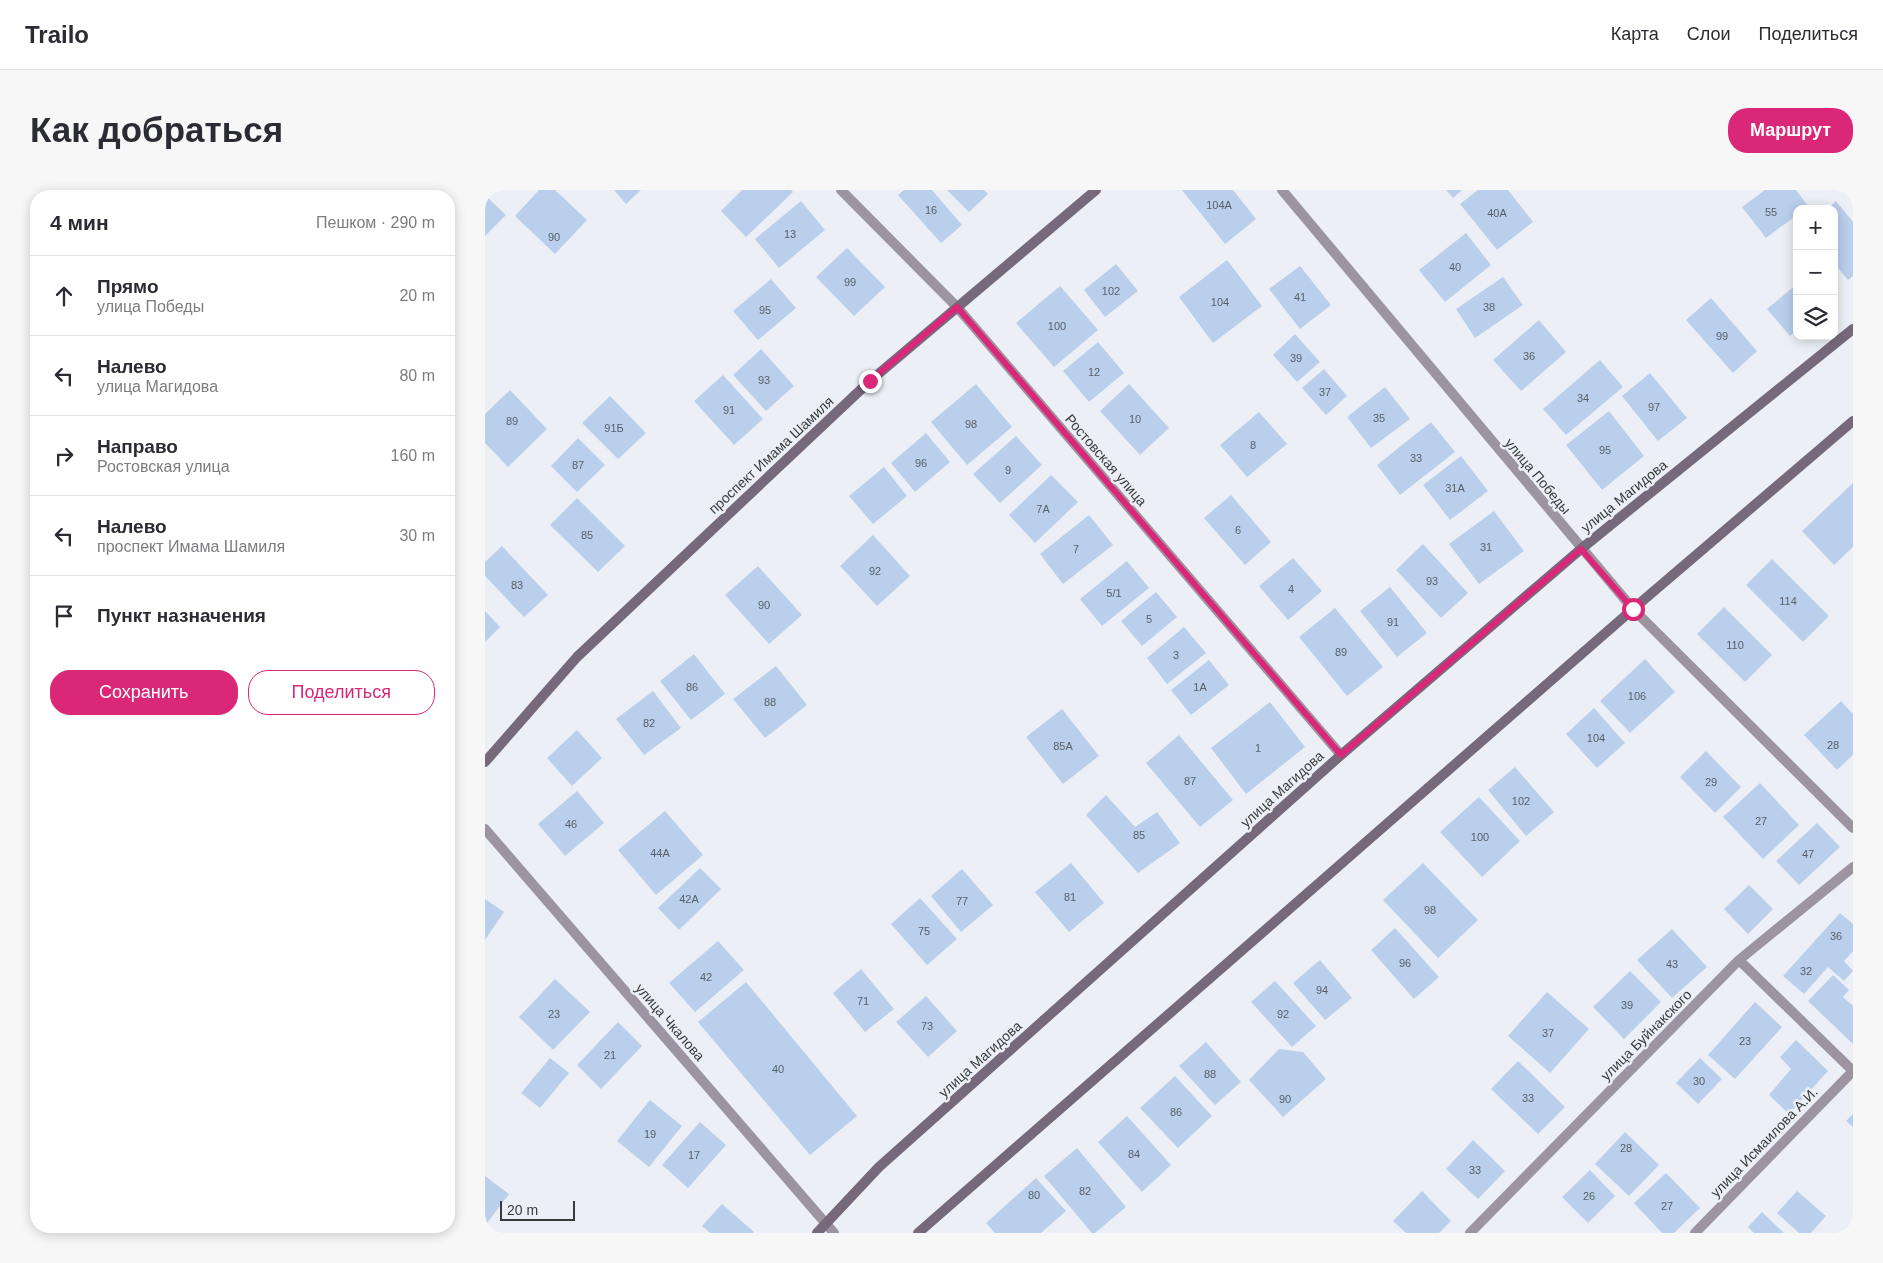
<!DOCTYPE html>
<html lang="ru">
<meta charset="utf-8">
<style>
body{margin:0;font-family:Helvetica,sans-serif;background:#f7f7f7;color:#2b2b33}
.controls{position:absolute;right:15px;top:15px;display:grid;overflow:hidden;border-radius:10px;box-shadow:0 2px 12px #0003}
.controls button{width:45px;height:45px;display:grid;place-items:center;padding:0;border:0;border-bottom:1px solid #e1e1e2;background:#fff;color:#2b2b33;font:25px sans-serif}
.scale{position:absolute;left:15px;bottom:12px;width:75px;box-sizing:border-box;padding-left:5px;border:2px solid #383a3c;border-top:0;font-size:14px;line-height:18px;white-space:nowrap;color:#383a3c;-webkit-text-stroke:4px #ecf0f6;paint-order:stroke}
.stop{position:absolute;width:15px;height:15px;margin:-11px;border:4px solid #db2777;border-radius:50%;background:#fff}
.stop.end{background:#db2777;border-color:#fff;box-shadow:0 1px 5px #0008}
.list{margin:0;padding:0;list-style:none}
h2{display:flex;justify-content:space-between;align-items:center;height:65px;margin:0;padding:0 20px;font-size:21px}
h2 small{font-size:16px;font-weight:400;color:#7c7c81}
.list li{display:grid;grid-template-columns:32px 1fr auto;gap:15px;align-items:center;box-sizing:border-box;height:80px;padding:0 20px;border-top:1px solid #e1e1e2}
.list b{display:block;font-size:19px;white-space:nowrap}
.list p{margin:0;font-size:16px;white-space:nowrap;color:#7c7c81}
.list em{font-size:16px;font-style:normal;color:#7c7c81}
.actions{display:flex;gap:10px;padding:15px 20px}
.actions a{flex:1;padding:11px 0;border:1px solid #db2777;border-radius:20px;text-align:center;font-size:18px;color:#db2777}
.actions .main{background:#db2777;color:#fff}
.icon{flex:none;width:28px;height:28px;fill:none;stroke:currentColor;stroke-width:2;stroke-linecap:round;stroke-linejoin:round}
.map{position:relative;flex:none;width:1368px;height:1043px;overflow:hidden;border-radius:20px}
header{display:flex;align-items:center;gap:30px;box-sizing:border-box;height:70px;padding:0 25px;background:#fff;border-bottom:1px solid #e1e1e2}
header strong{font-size:24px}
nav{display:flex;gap:28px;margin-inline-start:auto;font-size:18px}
.intro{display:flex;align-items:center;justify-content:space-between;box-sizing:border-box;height:120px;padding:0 30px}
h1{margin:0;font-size:35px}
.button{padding:12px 22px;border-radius:20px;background:#db2777;color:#fff;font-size:18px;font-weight:700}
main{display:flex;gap:30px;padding:0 30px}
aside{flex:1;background:#fff;border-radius:20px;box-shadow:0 2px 12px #0003}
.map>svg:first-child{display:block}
</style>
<header>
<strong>Trailo</strong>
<nav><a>Карта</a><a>Слои</a><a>Поделиться</a></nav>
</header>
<div class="intro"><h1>Как добраться</h1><a class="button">Маршрут</a></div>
<main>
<aside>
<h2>4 мин<small>Пешком · 290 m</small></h2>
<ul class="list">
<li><svg class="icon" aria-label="ahead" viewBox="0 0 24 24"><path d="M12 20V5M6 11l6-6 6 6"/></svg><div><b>Прямо</b><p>улица Победы</p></div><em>20 m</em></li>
<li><svg class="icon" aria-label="left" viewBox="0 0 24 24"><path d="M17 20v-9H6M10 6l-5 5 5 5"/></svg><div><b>Налево</b><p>улица Магидова</p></div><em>80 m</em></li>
<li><svg class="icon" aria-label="right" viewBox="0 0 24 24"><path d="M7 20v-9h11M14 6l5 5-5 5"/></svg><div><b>Направо</b><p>Ростовская улица</p></div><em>160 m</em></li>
<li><svg class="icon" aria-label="left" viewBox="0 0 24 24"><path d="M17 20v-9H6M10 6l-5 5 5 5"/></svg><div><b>Налево</b><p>проспект Имама Шамиля</p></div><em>30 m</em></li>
<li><svg class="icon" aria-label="arrive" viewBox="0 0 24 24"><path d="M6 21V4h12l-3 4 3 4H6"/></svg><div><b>Пункт назначения</b></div></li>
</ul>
<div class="actions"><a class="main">Сохранить</a><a>Поделиться</a></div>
</aside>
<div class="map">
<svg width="1368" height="1043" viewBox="0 0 1368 1043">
<rect width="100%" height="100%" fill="#ecf0f6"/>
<path fill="#bacfec" d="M54,0H70L102,30L70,64L30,26Z
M129,0H156L141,14Z
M257,0H306L308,2L261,47L236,21Z
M419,0H447L477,35L456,53L413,5Z
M462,0H499L503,4L484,22Z
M697,0H748L771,29L740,54Z
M961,0H977L968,8Z
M993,0H1023L1048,32L1012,60L975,14Z
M1280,0H1311L1323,16L1320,19H1312V25L1281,48L1257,17Z
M0,5L21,25L0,46Z
M316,11L340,40L294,78L270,49Z
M1351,11L1368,32V86L1363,90L1349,73V19H1342Z
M981,43L1006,75L960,112L934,80Z
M362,58L400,97L369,126L331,87Z
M742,70L777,116L728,153L694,107Z
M631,74L653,101L620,127L599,100Z
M815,76L846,115L815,139L784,99Z
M1018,87L1038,115L990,148L971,119Z
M286,89L311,118L273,150L248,121Z
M1312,94V140L1305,146L1282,119Z
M575,96L613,140L569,177L531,133Z
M1226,108L1272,161L1248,183L1201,130Z
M1054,130L1081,162L1036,201L1008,170Z
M810,144L835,172L812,192L788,165Z
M613,152L639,183L604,212L578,181Z
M276,159L309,196L281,221L248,185Z
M1115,170L1138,197L1081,245L1058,219Z
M839,179L862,206L841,225L817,198Z
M1165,183L1202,228L1173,251L1137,206Z
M238,185L278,229L249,255L209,211Z
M491,194L527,237L482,275L446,232Z
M644,194L684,238L655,265L615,221Z
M900,197L925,229L886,258L862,227Z
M25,200L62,239L23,277L0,253V224Z
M125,206L161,243L133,269L97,233Z
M1124,221L1159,266L1117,300L1081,255Z
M774,222L802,254L762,287L735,255Z
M946,232L970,262L915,305L892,275Z
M441,243L465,272L430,302L406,273Z
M531,246L557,275L515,313L488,284Z
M93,248L120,275L92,302L66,276Z
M976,266L1003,301L965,330L938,295Z
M399,277L422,306L388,334L364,306Z
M566,285L593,312L550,353L524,325Z
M1368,293V357L1349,375L1317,341Z
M746,305L786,352L760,375L719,328Z
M92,308L140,356L113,382L65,335Z
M1009,321L1039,361L994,394L964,354Z
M604,325L628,355L578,394L555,364Z
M388,345L425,386L392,416L355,376Z
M938,354L983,403L956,428L911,380Z
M17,356L63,405L39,427L0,386V372Z
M808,368L837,401L803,430L774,396Z
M1287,369L1344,426L1318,452L1261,395Z
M642,371L664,398L617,436L595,409Z
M273,376L317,425L284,454L240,405Z
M905,397L942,443L912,467L875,421Z
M671,402L692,427L657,456L636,431Z
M1239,417L1287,465L1260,492L1212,444Z
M850,418L898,477L862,506L814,447Z
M0,421L15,437L0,452Z
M699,437L721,463L682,494L662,468Z
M209,464L240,504L206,530L175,491Z
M1160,469L1190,502L1145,543L1115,511Z
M724,470L744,495L706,525L686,500Z
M291,476L322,515L280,548L248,509Z
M168,501L196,538L159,565L131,529Z
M1356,511L1368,524V565L1352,580L1319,545Z
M785,512L820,557L761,604L726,558Z
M1109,518L1140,553L1112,578L1081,544Z
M577,519L614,566L578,594L541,547Z
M92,540L117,568L87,596L62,568Z
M694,545L748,610L715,637L661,573Z
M1221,561L1256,597L1230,623L1195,587Z
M1030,577L1069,622L1041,646L1003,600Z
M1275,593L1314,635L1278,669L1238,627Z
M92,601L119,633L80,666L53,634Z
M621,605L650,637L672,622L695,653L653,683L601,625Z
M994,607L1035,651L997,687L955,642Z
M180,621L218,665L171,705L133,660Z
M1332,633L1355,657L1314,695L1291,671Z
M586,673L619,713L584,742L550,702Z
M938,673L993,730L953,768L898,710Z
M215,678L236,699L194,740L173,718Z
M477,679L508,715L476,742L446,706Z
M1264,695L1288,719L1263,744L1239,719Z
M435,708L472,749L442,775L406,734Z
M0,709L19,722L0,750Z
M1355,723L1368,734V761L1359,771L1368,781L1359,791L1343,777L1319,804L1298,786Z
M910,738L954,787L929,809L886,760Z
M1187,739L1222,777L1187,808L1152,770Z
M233,751L259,780L210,822L184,793Z
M835,770L867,808L840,830L808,793Z
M376,779L409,819L380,842L348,803Z
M1145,781L1176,812L1139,849L1108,817Z
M1348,785L1364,800L1358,807L1368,816V854L1323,811Z
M70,789L105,822L68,860L34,827Z
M790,791L831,836L807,857L766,812Z
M261,792L372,926L325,965L213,832Z
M1062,802L1104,839L1065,883L1023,846Z
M441,806L472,841L443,867L411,832Z
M1270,812L1297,837L1250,889L1223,865Z
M133,832L157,856L116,899L92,875Z
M1311,850L1343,881L1304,924L1284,905L1306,879L1295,867Z
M721,852L756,892L730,915L694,876Z
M794,859L818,862L841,889L798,927L764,890Z
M65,868L84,883L55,918L36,903Z
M1215,868L1237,889L1213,914L1191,893Z
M1033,871L1080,917L1053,944L1006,899Z
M690,886L727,926L693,958L655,918Z
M165,910L197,936L164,977L132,951Z
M1368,924V937L1361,931Z
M642,926L686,975L657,1002L613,952Z
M215,932L241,955L203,998L177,975Z
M1140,942L1174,975L1144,1006L1110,974Z
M988,950L1020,981L993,1009L961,979Z
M592,958L641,1017L610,1043H607L559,986Z
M1105,980L1130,1006L1103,1033L1077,1007Z
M1181,983L1215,1018L1189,1043H1177L1149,1013Z
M0,986L24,1004L0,1036Z
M551,988L581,1021L556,1043H510L501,1033Z
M937,1001L966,1031L954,1043H921L908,1031Z
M1312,1001L1341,1026L1326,1043H1314L1292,1023Z
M237,1014L269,1042L268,1043H225L217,1036Z
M1277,1022L1299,1043H1269L1263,1037Z"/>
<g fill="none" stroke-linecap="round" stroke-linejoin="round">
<path stroke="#9d94a1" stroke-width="10" d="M356,0L472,117L856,565
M797,0L1148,419L1368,638
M0,639L349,1043
M1254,770L1368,881
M985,1043L1254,770L1368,677
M1210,1043L1368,881"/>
<path stroke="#76697c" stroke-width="10" d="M0,572L92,467L385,191L611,0
M332,1043L394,977L856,565L1096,359L1368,139
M433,1043L1148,419L1368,231"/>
</g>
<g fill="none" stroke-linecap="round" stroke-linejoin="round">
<path stroke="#db2777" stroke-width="6" d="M385,191L472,117L856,565L1096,359L1148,419"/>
</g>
<g text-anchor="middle" stroke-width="5" stroke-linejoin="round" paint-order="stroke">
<g font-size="11" fill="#585f68">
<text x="734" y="19">104А</text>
<text x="446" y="24">16</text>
<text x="1286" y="26">55</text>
<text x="1012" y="27">40А</text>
<text x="305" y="48">13</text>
<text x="69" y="51">90</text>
<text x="970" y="81">40</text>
<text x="365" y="96">99</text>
<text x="626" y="105">102</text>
<text x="815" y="111">41</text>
<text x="735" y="116">104</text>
<text x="1004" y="121">38</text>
<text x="280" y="124">95</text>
<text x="572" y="140">100</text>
<text x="1237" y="150">99</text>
<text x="1044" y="170">36</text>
<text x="811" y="172">39</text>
<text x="609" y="186">12</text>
<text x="279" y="194">93</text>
<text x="840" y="206">37</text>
<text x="1098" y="212">34</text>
<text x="1169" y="221">97</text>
<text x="244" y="224">91</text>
<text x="894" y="232">35</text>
<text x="650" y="233">10</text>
<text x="27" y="235">89</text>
<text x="486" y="238">98</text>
<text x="129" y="242">91Б</text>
<text x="768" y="259">8</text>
<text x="1120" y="264">95</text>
<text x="931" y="272">33</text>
<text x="436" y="277">96</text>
<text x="93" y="279">87</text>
<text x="523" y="284">9</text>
<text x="970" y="302">31А</text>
<text x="558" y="323">7А</text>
<text x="753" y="344">6</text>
<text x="102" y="349">85</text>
<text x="1001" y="361">31</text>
<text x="591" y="363">7</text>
<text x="390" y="385">92</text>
<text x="947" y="395">93</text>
<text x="32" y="399">83</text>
<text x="806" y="403">4</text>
<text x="629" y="407">5/1</text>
<text x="1303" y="415">114</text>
<text x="279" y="419">90</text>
<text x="664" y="433">5</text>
<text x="908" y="436">91</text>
<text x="1250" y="459">110</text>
<text x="856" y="466">89</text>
<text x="691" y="469">3</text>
<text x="207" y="501">86</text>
<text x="715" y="501">1А</text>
<text x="1152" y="510">106</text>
<text x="285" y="516">88</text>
<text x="164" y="537">82</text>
<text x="1111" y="552">104</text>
<text x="1348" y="559">28</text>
<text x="578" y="560">85А</text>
<text x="773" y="562">1</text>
<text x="705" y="595">87</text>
<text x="1226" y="596">29</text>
<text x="1036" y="615">102</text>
<text x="1276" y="635">27</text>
<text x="86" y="638">46</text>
<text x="654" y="649">85</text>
<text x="995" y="651">100</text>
<text x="175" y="667">44А</text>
<text x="1323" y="668">47</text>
<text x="585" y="711">81</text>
<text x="204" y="713">42А</text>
<text x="477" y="715">77</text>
<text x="945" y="724">98</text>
<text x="439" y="745">75</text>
<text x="1351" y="750">36</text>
<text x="920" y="777">96</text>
<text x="1187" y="778">43</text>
<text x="1321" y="785">32</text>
<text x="221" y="791">42</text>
<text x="837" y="804">94</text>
<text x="378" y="815">71</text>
<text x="1142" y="819">39</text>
<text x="69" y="828">23</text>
<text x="798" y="828">92</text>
<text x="442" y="840">73</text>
<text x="1063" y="847">37</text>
<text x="1260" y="855">23</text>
<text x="125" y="869">21</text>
<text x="293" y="883">40</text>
<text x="725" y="888">88</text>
<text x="1214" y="895">30</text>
<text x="1043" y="912">33</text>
<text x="800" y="913">90</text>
<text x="691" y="926">86</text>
<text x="165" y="948">19</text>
<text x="1141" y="962">28</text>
<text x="649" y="968">84</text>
<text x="209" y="969">17</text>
<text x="990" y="984">33</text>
<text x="600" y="1005">82</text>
<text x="549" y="1009">80</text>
<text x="1104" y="1010">26</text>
<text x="1182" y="1020">27</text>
</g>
<g font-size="14" fill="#383a3c" stroke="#ecf0f6">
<text transform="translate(286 265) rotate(-43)" y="5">проспект Имама Шамиля</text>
<text transform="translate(621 270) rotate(49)" y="5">Ростовская улица</text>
<text transform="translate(1053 286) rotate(50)" y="5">улица Победы</text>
<text transform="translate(1139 306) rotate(-39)" y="5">улица Магидова</text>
<text transform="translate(797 599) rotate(-42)" y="5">улица Магидова</text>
<text transform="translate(185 832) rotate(49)" y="5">улица Чкалова</text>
<text transform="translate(1161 845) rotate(-45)" y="5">улица Буйнакского</text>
<text transform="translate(495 869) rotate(-42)" y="5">улица Магидова</text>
<text transform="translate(1279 952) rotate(-46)" y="5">улица Исмаилова А.И.</text>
</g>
</g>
</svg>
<div class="controls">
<button>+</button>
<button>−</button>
<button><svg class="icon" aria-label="layers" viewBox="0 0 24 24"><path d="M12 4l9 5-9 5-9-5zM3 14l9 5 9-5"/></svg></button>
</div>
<div class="scale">20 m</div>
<div class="stop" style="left:1148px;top:419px"></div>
<div class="stop end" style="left:385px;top:191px"></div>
</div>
</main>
